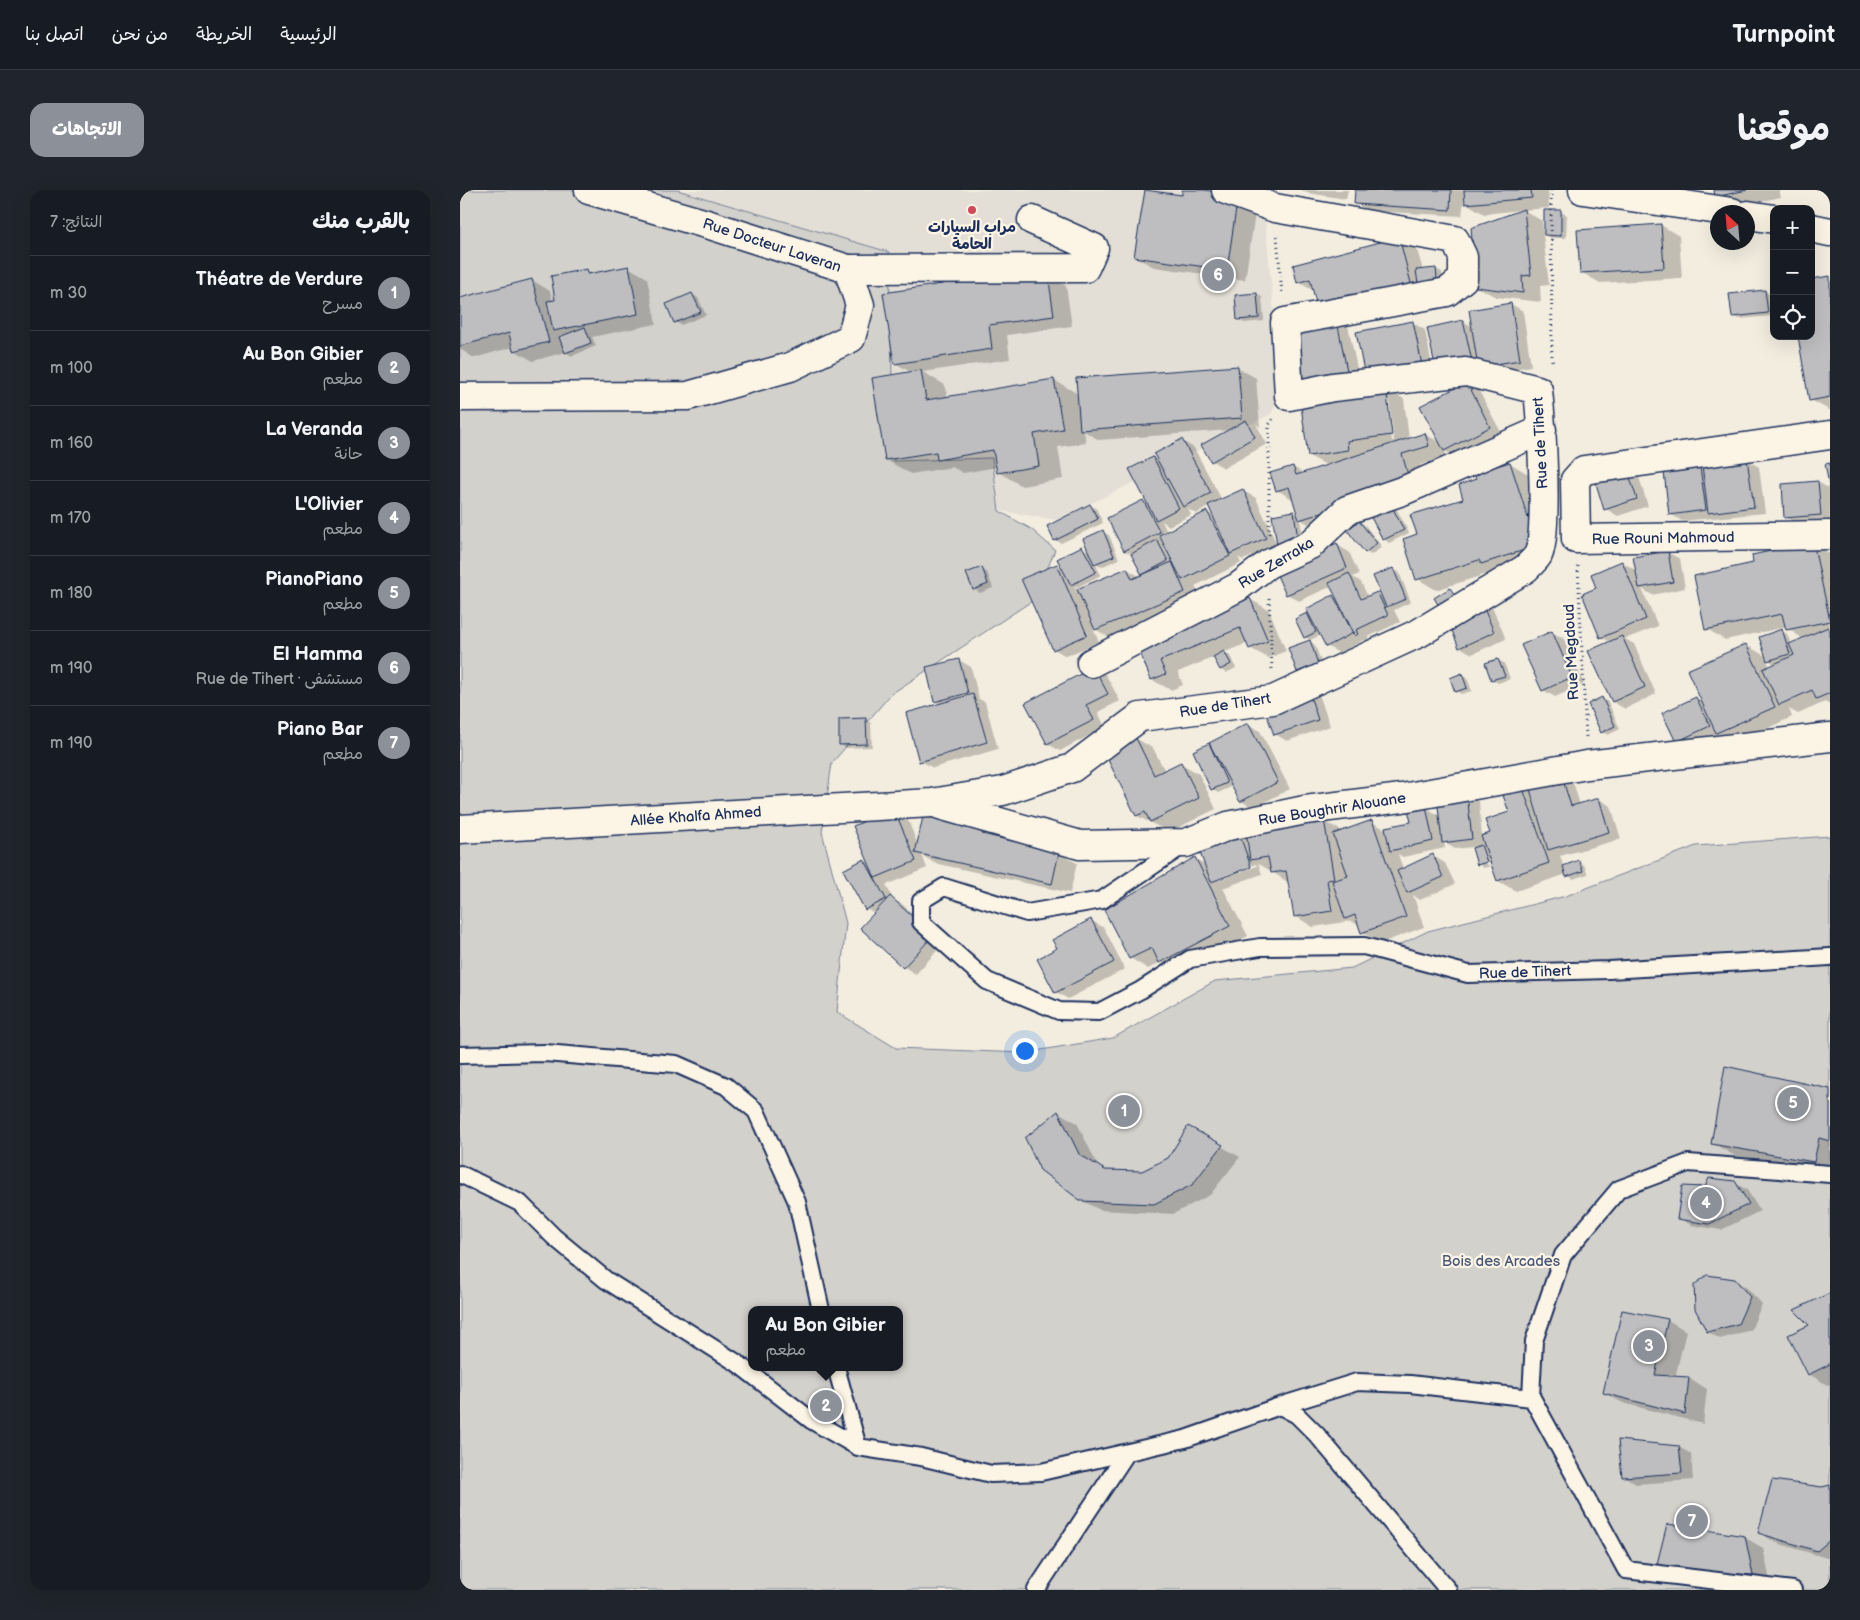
<!DOCTYPE html>
<html lang="ar">
<meta charset="utf-8">
<style>
body{margin:0;font-family:"Balsamiq Sans","Playpen Sans Arabic",sans-serif;background:#20242c;color:#f1f3f6;direction:rtl}
.controls{position:absolute;right:15px;top:15px;display:grid;overflow:hidden;border-radius:10px;box-shadow:0 5px 20px #0002}
.controls button{width:45px;height:45px;display:grid;place-items:center;padding:0;border:0;border-bottom:1px solid #363941;background:#171b24;color:#f1f3f6;font:25px sans-serif}
.compass{position:absolute;left:1250px;top:15px;width:45px;height:45px;border-radius:50%;background:#171b24;box-shadow:0 5px 20px #0002;rotate:334deg}
.you{position:absolute;left:564px;top:860px;width:18px;height:18px;margin:-12px;border:4px solid #fff;border-radius:50%;background:#1a73e8;box-shadow:0 0 0 8px #1a73e833}
.badge{display:grid;place-items:center;width:32px;height:32px;border-radius:50%;background:#8c9099;color:#fff;font-size:16px;font-weight:700}
.pin{position:absolute;translate:-50% -50%;border:2px solid #fff;box-shadow:0 1px 5px #0006}
.popup{position:absolute;left:288px;top:1116px;width:155px;height:65px;box-sizing:border-box;display:grid;place-content:center;border-radius:10px;background:#171b24;filter:drop-shadow(0 1px 4px #0005);font-size:16px;white-space:nowrap;color:#9ea1a6}
.popup b{font-size:19px;color:#f1f3f6}
.popup::after{content:'';position:absolute;left:50%;top:100%;margin-left:-10px;border:10px solid transparent;border-top-color:#171b24}
.list{margin:0;padding:0;list-style:none}
h2{display:flex;justify-content:space-between;align-items:center;height:65px;margin:0;padding:0 20px;font-size:21px}
h2 small{font-size:16px;font-weight:400;color:#9ea1a6}
.list li{display:grid;grid-template-columns:32px 1fr auto;gap:15px;align-items:center;box-sizing:border-box;height:75px;padding:0 20px;border-top:1px solid #363941}
.list b{display:block;font-size:19px;white-space:nowrap}
.list p{margin:0;font-size:16px;white-space:nowrap;color:#9ea1a6}
.list em{font-size:16px;font-style:normal;color:#9ea1a6}
.icon{flex:none;width:28px;height:28px;fill:none;stroke:currentColor;stroke-width:2;stroke-linecap:round;stroke-linejoin:round}
.map{position:relative;flex:none;width:1370px;height:1400px;overflow:hidden;direction:ltr;border-radius:15px}
header{display:flex;align-items:center;gap:30px;box-sizing:border-box;height:70px;padding:0 25px;background:#171b24;border-bottom:1px solid #363941}
header strong{font-size:24px}
nav{display:flex;gap:28px;margin-inline-start:auto;font-size:18px}
.intro{display:flex;align-items:center;justify-content:space-between;box-sizing:border-box;height:120px;padding:0 30px}
h1{margin:0;font-size:35px}
.button{padding:12px 22px;border-radius:15px;background:#8c9099;color:#fff;font-size:18px;font-weight:700}
main{display:flex;gap:30px;padding:0 30px}
aside{flex:1;background:#171b24;border-radius:15px;box-shadow:0 5px 20px #0002}
.map>svg:first-child{display:block}
</style>
<header>
<strong>Turnpoint</strong>
<nav><a>الرئيسية</a><a>الخريطة</a><a>من نحن</a><a>اتصل بنا</a></nav>
</header>
<div class="intro"><h1>موقعنا</h1><a class="button">الاتجاهات</a></div>
<main>
<div class="map">
<svg width="1370" height="1400" viewBox="0 0 1370 1400">
<rect width="100%" height="100%" fill="#f3ede0"/>
<filter id="ink" filterUnits="userSpaceOnUse"><feTurbulence type="fractalNoise" baseFrequency=".02" numOctaves="2"/><feDisplacementMap in="SourceGraphic" scale="10" xChannelSelector="R" yChannelSelector="G"/><feConvolveMatrix kernelMatrix="1 2 1 2 8 2 1 2 1" color-interpolation-filters="sRGB"/></filter>
<g filter="url(#ink)">
<path fill="#e3dfd6" d="M217,0H739L805,28L820,186L817,211L811,224L598,330L539,321L532,268L434,271L429,62Z"/>
<path fill="#d3d1cc" stroke="#778095" fill-rule="evenodd" d="M0,0H217L429,62L434,271L532,268L539,321L571,339L595,360L575,409L431,504L372,573L362,642L386,733L377,822L436,858L563,863L653,848L755,791L892,778L968,741L1106,706L1236,656L1370,646V1400H0ZM292,1120H440V1177H292Z"/>
<path fill="#0003" fill-rule="evenodd" d="M724,0H735L796,17L785,90L694,77L675,67L723,6Z
M841,0H888L886,9L847,3Z
M897,0H1088L1089,18L1064,20L1082,31L1083,42L1101,22L1107,25L1106,48H1090L1083,44L1089,95L1080,96L1081,112L1036,107L1017,97L1061,20L1024,24L1006,13L1005,2L1002,26L908,21L896,14Z
M1255,0H1319L1321,7L1275,17L1256,6Z
M1201,35L1219,46L1222,88L1140,93L1121,82Z
M939,49L957,59L963,81L976,79L982,82L984,102L880,130L888,135L900,193L855,202L873,128L854,101L838,92Z
M168,77L187,88L196,134L132,147L136,156L112,166L105,162L73,171L54,160L53,157L14,168L0,159V110L72,90L90,101L93,111H97L127,80L135,84Z
M588,86L606,96L612,136L547,145L550,169L463,182L485,195L488,208L594,190L618,204L778,178L796,188L800,237L796,234L807,254L764,278L752,271L770,240L639,250L624,241L626,253L598,257L603,289L562,296L538,282L537,277L503,283L492,277L451,284L426,270L452,183L435,173Z
M1370,87V220H1369L1351,210V146Z
M1305,101L1311,105L1313,126L1279,129L1273,126Z
M232,104L238,108L246,125L221,135L215,132Z
M796,104L802,107L804,131L784,133L778,129Z
M1051,114L1063,121L1071,176L990,191L1003,131L1013,137Z
M953,133L965,140L974,186L923,197L944,209L949,249L965,244L981,253L1007,194L1019,201L1042,244L997,267L985,261L987,266L960,275L969,305L935,316L949,343L929,353L924,349L910,323L858,340L840,329L845,359L824,362L834,323L839,326L834,310L817,300L833,277L845,284L868,276L849,266L922,199ZM926,210H929L934,251H932Z
M722,251L734,258L762,310L783,301L796,308L817,355L783,370L778,367L781,373L735,396L742,413L654,450L633,438L639,452L606,466L594,459L597,375L604,380L622,358L630,362L643,342L649,345L659,369L641,377L635,373L641,385L618,397L614,396L617,401L667,379L681,387L685,385L672,365L665,361L683,311L690,315L693,268L700,272ZM750,316L755,327L747,322L707,342L702,331L709,336L731,325L728,319L736,324Z
M1287,270L1299,277L1305,323L1222,331L1210,324L1240,279L1244,281Z
M1050,273L1068,284L1095,366L1040,384L1036,381L976,400L958,389V345L1005,309L1017,290Z
M1178,284L1188,316L1158,326L1146,319L1135,287Z
M1358,292L1370,299V332L1338,334L1325,327Z
M630,315L636,318L643,333L601,353L595,350Z
M899,332L905,335L922,357L911,365L905,362Z
M1353,354L1370,364V515L1365,512L1338,524L1329,519L1332,527L1275,553L1259,544L1229,558L1217,551L1236,508L1243,513L1286,455L1307,467L1322,441L1327,444L1331,454L1343,449L1326,437L1265,450L1247,439L1295,374ZM1306,469L1313,473L1316,475L1310,477Z
M877,355L889,362L899,384L893,387L901,392L908,407L917,403L923,407L933,379L939,382L951,412L934,420L940,432L908,447L909,451L904,450L879,463L867,456L861,445L850,450L845,447L847,425L852,427L873,406L879,410L872,396L839,411L827,404Z
M1207,362L1220,369L1225,398L1192,405L1182,399L1198,436L1165,449L1174,454L1196,504L1165,519L1153,512L1150,452L1141,447L1138,399L1162,372L1177,381Z
M521,379L527,382L533,398L520,403L514,399Z
M790,409L809,420L826,461L808,468L790,458L788,453L765,462L770,466L776,478L766,483L761,480L754,467L718,482L723,495L711,500L692,490L678,455Z
M1020,410L1032,417L1046,449L1012,464L1000,457Z
M1092,442L1104,449L1124,494L1095,507L1083,500Z
M850,451L855,455L863,477L843,484L838,481Z
M499,470L511,477L519,509L525,512L538,559L473,578L461,571L481,514L475,511Z
M1038,470L1044,473L1050,489L1038,493L1032,489Z
M634,478L646,485L660,511L638,522L645,537L600,561L588,554Z
M1001,485L1007,488L1012,501L1001,504L996,501Z
M848,500L860,507L870,536L827,551L815,544Z
M1142,508L1148,512L1160,539L1148,545L1142,542Z
M406,530L411,533L412,557L386,558L380,554Z
M788,534L800,541L830,599L793,618L781,611L773,596L758,603L752,599L749,555L753,557Z
M675,548L693,558L705,581L720,573L739,584L756,619L709,642L677,626L646,562Z
M1102,588L1114,595L1120,615L1139,609L1151,616L1161,649L1100,666L1104,677L1119,672L1124,675L1128,684L1113,689L1107,684L1056,701L1038,691L1032,674L1022,668L1021,670L1030,676L1024,678L1019,674L1013,657L995,659L984,652L985,658L943,667L938,664L943,679L973,666L985,673L995,694L960,710L953,705L964,737L921,753L902,742L900,736L891,731L853,737L835,726L829,693L798,673L802,684L763,698L788,746L719,782L701,772L688,779L670,768L735,669L746,675L738,653L864,631L882,641L912,632L927,640L952,633L965,617L980,626L1006,605L1019,612L1022,647L1031,644L1051,623L1042,598ZM796,674L797,676L759,690V688Z
M434,621L447,628L458,655L523,637L542,647L541,650L598,663L617,673L610,703L474,673L462,665L467,678L426,695L433,709L442,714L484,753L456,784L444,777L415,724L406,719L404,670L409,673Z
M631,730L644,738L665,779L608,809L596,802L598,759Z
M1370,901V984L1277,967L1252,953Z
M598,922L617,933L638,976L646,982H682L709,969L729,938L780,967L750,1005L713,1024L640,1020L621,1010Z
M1275,993L1287,1000L1300,1021L1261,1040L1231,1035L1219,1028L1246,999Z
M1274,1090L1287,1098L1302,1114L1291,1140L1260,1149L1248,1142Z
M1370,1104V1194L1367,1195L1349,1184L1351,1135Z
M1208,1130L1226,1141L1215,1188H1229L1247,1199L1243,1234L1163,1213L1144,1203Z
M1219,1257L1231,1264L1233,1290L1176,1294L1164,1286Z
M1370,1296V1369L1317,1353L1299,1343L1362,1299Z
M1284,1347L1303,1358L1311,1395L1216,1388Z"/>
<path fill="#bebec0" stroke="#1b2f5e" d="M685,0L722,5V0H744L778,5L767,80L674,67Z
M895,0H991L990,20L894,14Z
M1004,0H1071L1072,8L1005,14Z
M1254,0H1287L1255,7Z
M1064,19L1071,85L1062,86L1063,103L1016,97L1011,38Z
M1084,20H1101V46L1084,45Z
M1201,34L1204,78L1120,83L1117,40Z
M939,47L952,97L858,121L850,89L837,93L833,75Z
M169,76L178,124L93,141L87,111L95,110L91,86L127,79L128,84Z
M976,78L978,99L959,101L956,80Z
M588,84L594,126L529,135L532,159L434,174L423,103L541,85Z
M1370,86V207L1349,211L1338,146H1351V89Z
M72,89L89,152L53,161L49,143L0,156V108Z
M1305,100L1308,123L1272,127L1269,104Z
M232,103L241,122L214,133L206,114Z
M797,103L799,128L777,130L775,105Z
M1051,113L1060,170L1018,177L1009,120Z
M876,126L888,186L842,196L830,136Z
M1003,130L1013,176L977,185L967,138Z
M953,131L963,180L906,191L896,142Z
M125,137L131,153L105,163L99,147Z
M778,176L782,228L620,240L616,188Z
M461,180L466,210L594,189L603,239L574,244L579,276L537,283L533,260L477,270L476,262L425,270L412,188Z
M1007,192L1030,237L984,261L960,216Z
M926,197L932,245L887,251L888,260L848,266L840,209Z
M786,230L795,247L751,272L741,255Z
M965,243L969,256L942,264L951,295L839,330L829,297L816,301L810,283L833,276L836,285Z
M722,249L751,303L723,317L694,264Z
M693,267L719,318L696,330L669,279Z
M1287,269L1294,317L1248,323L1242,275Z
M1050,272L1077,356L1021,374L1019,370L956,390L943,349L957,344L950,325L1003,309L999,295L1016,289L1014,283Z
M1370,273V300L1365,274Z
M1166,276L1177,309L1144,320L1134,287Z
M1240,277L1246,320L1209,325L1204,282Z
M1358,291L1361,325L1324,328L1322,294Z
M783,299L806,348L770,364L748,315Z
M927,307L944,340L923,350L906,318Z
M683,310L700,342L664,361L647,328Z
M630,314L638,329L594,351L587,336Z
M747,321L770,366L722,390L699,345Z
M834,321L839,357L818,360L812,325Z
M899,331L917,353L905,363L887,340Z
M643,340L654,366L634,374L623,349Z
M697,350L708,371L682,385L671,364Z
M1353,352L1370,431L1326,440L1322,424L1245,440L1234,386L1293,373L1292,365Z
M877,353L887,378L826,405L815,381Z
M622,356L636,382L611,395L597,369Z
M1208,361L1213,392L1179,398L1173,367Z
M1162,371L1186,429L1140,448L1122,404L1136,398L1131,384Z
M712,372L725,402L635,440L617,399L667,378L672,389Z
M597,374L627,445L593,460L561,389Z
M522,377L528,394L513,400L506,383Z
M933,378L946,409L926,417L913,386Z
M889,383L901,409L917,402L928,425L896,440L898,444L895,446L869,393Z
M990,398L997,408L981,419L974,408Z
M873,405L893,443L866,457L846,419Z
M790,408L808,451L789,459L780,438L700,471L706,484L691,490L677,455Z
M1020,409L1034,442L999,458L987,428Z
M847,423L856,442L844,448L835,429Z
M1368,437L1370,441V503L1356,509L1352,500L1319,515L1303,479L1334,465L1329,454Z
M1322,439L1330,464L1307,471L1299,447Z
M1092,441L1112,487L1082,501L1061,455Z
M1162,446L1185,497L1152,512L1128,461Z
M850,450L858,474L837,482L828,458Z
M1286,454L1315,517L1256,543L1227,480Z
M764,461L771,474L760,480L753,467Z
M499,469L508,503L474,512L466,477Z
M1038,469L1045,486L1031,490L1025,473Z
M634,477L648,504L626,515L634,530L587,554L565,513Z
M1002,483L1007,498L995,502L990,488Z
M848,499L858,530L814,545L803,514Z
M513,504L527,552L459,572L446,523Z
M1142,507L1155,536L1141,543L1128,514Z
M1236,507L1250,536L1216,552L1202,523Z
M406,528L407,554L379,555V529Z
M788,533L818,592L780,612L749,553Z
M675,546L694,585L721,572L739,608L690,632L685,622L676,626L644,562Z
M749,553L767,593L751,600L733,561Z
M1102,587L1111,616L1139,608L1149,642L1088,660L1069,596Z
M1060,590L1089,673L1037,691L1021,646L1030,643L1025,630L1049,622L1040,597Z
M1007,604L1012,649L982,653L977,607Z
M966,616L973,651L930,661L925,637L951,632L948,620Z
M434,619L456,671L415,688L393,636Z
M464,622L524,636L522,644L599,662L592,694L455,663Z
M864,629L874,689L867,690L872,721L834,727L826,681L811,683L808,667L790,670L786,641Z
M912,630L946,727L901,743L895,725L885,729L872,691L888,686L873,644Z
M777,637L791,677L751,692L736,652Z
M1021,655L1027,672L1017,675L1012,658Z
M973,664L983,687L947,703L937,681Z
M735,667L770,736L699,773L692,758L669,769L644,720Z
M404,669L426,709L405,720L383,680Z
M1119,670L1123,681L1106,687L1103,676Z
M430,706L473,746L443,778L400,738Z
M631,729L654,772L595,803L577,769L597,758L592,750Z
M1265,876L1370,899V951L1359,948L1354,972L1251,954Z
M598,921L619,964L645,980L682,981L708,968L728,936L763,955L732,995L694,1014L621,1011L580,980L565,948Z
M1249,988L1275,991L1289,1014L1249,1034L1217,1029L1222,996L1245,997Z
M1247,1085L1275,1089L1290,1107L1278,1134L1247,1142L1235,1119L1234,1095Z
M1370,1103V1174L1348,1185L1328,1145L1349,1135L1334,1120Z
M1162,1120L1208,1129L1195,1185L1229,1187L1225,1224L1143,1203Z
M1158,1250L1219,1256L1222,1283L1162,1287Z
M1312,1290L1362,1297L1370,1295V1350L1357,1361L1298,1343Z
M1207,1334L1285,1346L1293,1385L1196,1378Z"/>
<g fill="none" stroke-linecap="round" stroke-linejoin="round">
<defs>
<path id="lane" d="M722,656L642,710L567,723L484,697L461,711V732L527,791L599,821L639,822L681,800L730,769L800,757L904,756L1008,784L1149,780L1370,767
M0,865L85,863L216,874L266,896L296,921L337,1012L361,1120
M0,984L60,1013L94,1047L146,1090L277,1173L351,1230L398,1257L461,1267L531,1284L581,1282L725,1249L820,1216L837,1225L857,1245L988,1400
M376,1177L398,1257
M820,1216L897,1192L950,1194L1072,1208
M576,1400L666,1264
M1333,1400L1166,1380L1071,1206L1074,1151L1103,1065L1159,999L1228,973L1370,984"/>
<path id="street" d="M1123,0L1272,22
M1288,25L1314,29
M1351,38L1370,42
M388,79L625,78L634,58L572,30
M1370,245L1124,280L1115,290L1116,349L1370,345
M631,473L778,397L808,374L850,355L887,320L945,300L1082,240
M480,615L620,655L726,653L768,636L845,620L942,608L1127,575L1370,547
M0,639L472,613L543,601L612,578L680,527L813,510L959,443L1065,379C1069,375 1075,370 1078,365C1089,343 1081,229 1078,200L1006,182L873,197L829,206L825,132L987,102L1003,89V67L995,50L815,18L766,0"/>
<path id="secondary" d="M0,207L228,206L330,177L391,148L400,115L388,79L250,35L129,0"/>
</defs>
<use href="#lane" stroke="#1b2f5e" stroke-width="20"/>
<use href="#street" stroke="#1b2f5e" stroke-width="31"/>
<use href="#secondary" stroke="#1b2f5e" stroke-width="31"/>
<path stroke="#1b2f5e" stroke-width="3" stroke-dasharray="1 4" stroke-linecap="butt" d="M1091,0L1092,175
M817,46L822,104
M809,344V235L814,227
M1118,376L1126,547
M809,408L812,479"/>
<use href="#lane" stroke="#fcf5e5" stroke-width="16"/>
<use href="#street" stroke="#fcf5e5" stroke-width="28"/>
<use href="#secondary" stroke="#fcf5e5" stroke-width="28"/>
</g>
</g>
<circle fill="#d1495b" stroke="#fcf5e5" stroke-width="2" cx="512" cy="20" r="5"/>
<g text-anchor="middle" stroke-width="4.5" stroke-linejoin="round" paint-order="stroke">
<g font-size="15" font-weight="bold" fill="#1b2f5e" stroke="#fcf5e5">
<text x="512" y="42">مراب السيارات<tspan x="512" dy="17">الحامة</tspan></text>
</g>
<g font-size="15" fill="#1b2f5e" stroke="#fcf5e5">
<text transform="translate(312 55) rotate(18)" y="5">Rue Docteur Laveran</text>
<text transform="translate(1080 253) rotate(-93)" y="5">Rue de Tihert</text>
<text transform="translate(1203 348) rotate(-1)" y="5">Rue Rouni Mahmoud</text>
<text transform="translate(816 373) rotate(-31)" y="5">Rue Zerraka</text>
<text transform="translate(1111 462) rotate(-93)" y="5">Rue Megdoud</text>
<text transform="translate(765 515) rotate(-9)" y="5">Rue de Tihert</text>
<text transform="translate(872 619) rotate(-9)" y="5">Rue Boughrir Alouane</text>
<text transform="translate(236 626) rotate(-4)" y="5">Allée Khalfa Ahmed</text>
<text transform="translate(1065 782) rotate(-2)" y="5">Rue de Tihert</text>
</g>
<g font-size="15" fill="#49587a" stroke="#fcf5e5">
<text x="1041" y="1076">Bois des Arcades</text>
</g>
</g>
</svg>
<div class="controls">
<button>+</button>
<button>−</button>
<button><svg class="icon" aria-label="locate" viewBox="0 0 24 24"><circle cx="12" cy="12" r="6"/><path d="M12 2v4M12 18v4M2 12h4M18 12h4"/></svg></button>
</div>
<svg class="compass" viewBox="-18 -18 36 36"><path d="M0-13l5 13h-10z" fill="#e53935"/><path d="M0 13l5-13h-10z" fill="#9ea1a6"/></svg>
<div class="you"></div>
<div class="pin badge" style="left:664px;top:921px">1</div>
<div class="pin badge" style="left:366px;top:1216px">2</div>
<div class="popup"><b>Au Bon Gibier</b>مطعم</div>
<div class="pin badge" style="left:1189px;top:1156px">3</div>
<div class="pin badge" style="left:1246px;top:1013px">4</div>
<div class="pin badge" style="left:1333px;top:913px">5</div>
<div class="pin badge" style="left:758px;top:85px">6</div>
<div class="pin badge" style="left:1232px;top:1331px">7</div>
</div>
<aside>
<h2>بالقرب منك<small>النتائج: 7</small></h2>
<ul class="list">
<li><span class="badge">1</span><div><b>Théatre de Verdure</b><p>مسرح</p></div><em>30 m</em></li>
<li><span class="badge">2</span><div><b>Au Bon Gibier</b><p>مطعم</p></div><em>100 m</em></li>
<li><span class="badge">3</span><div><b>La Veranda</b><p>حانة</p></div><em>160 m</em></li>
<li><span class="badge">4</span><div><b>L'Olivier</b><p>مطعم</p></div><em>170 m</em></li>
<li><span class="badge">5</span><div><b>PianoPiano</b><p>مطعم</p></div><em>180 m</em></li>
<li><span class="badge">6</span><div><b>El Hamma</b><p>مستشفى · Rue de Tihert</p></div><em>190 m</em></li>
<li><span class="badge">7</span><div><b>Piano Bar</b><p>مطعم</p></div><em>190 m</em></li>
</ul>
</aside>
</main>
